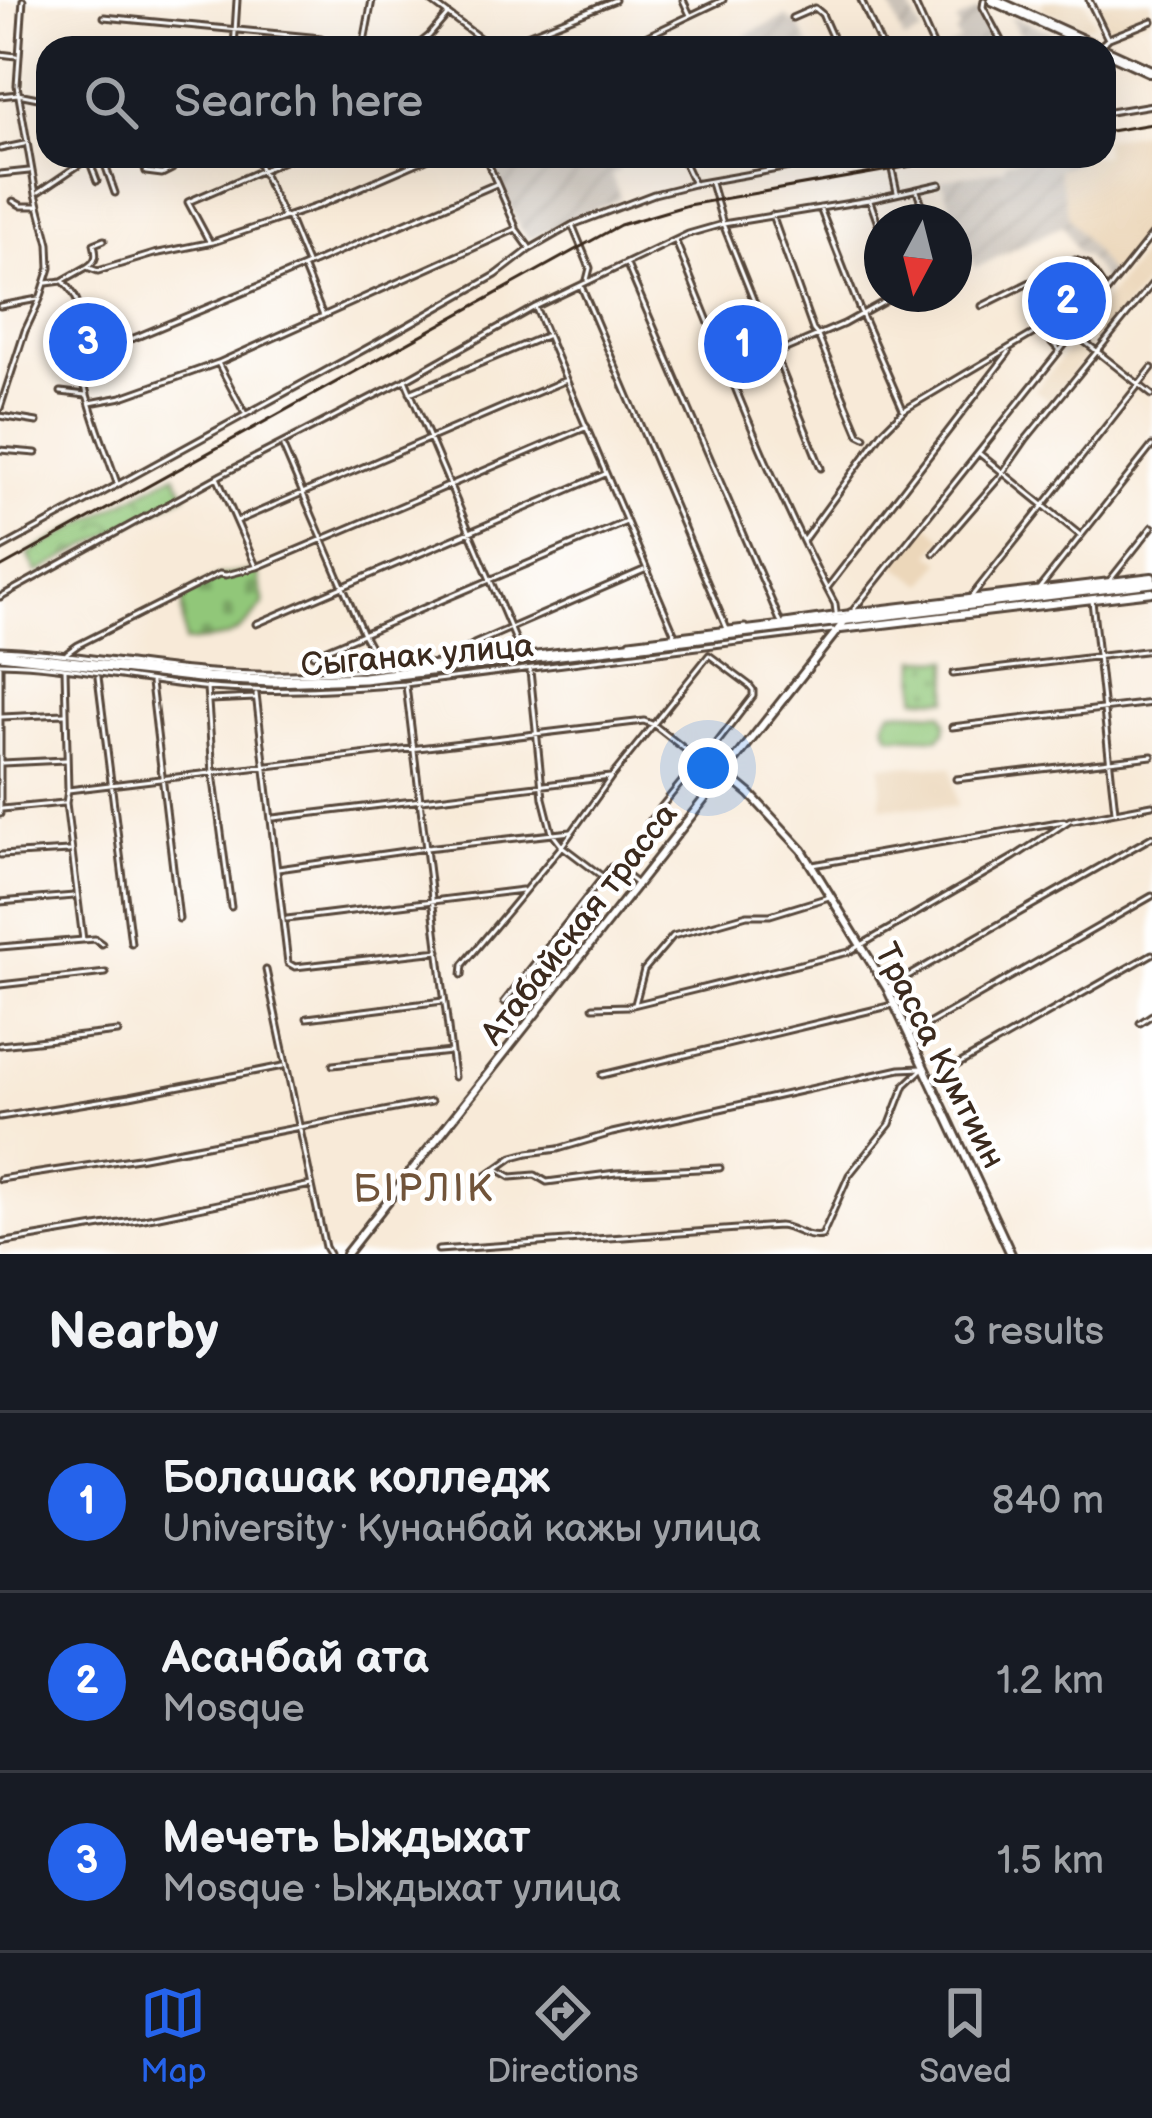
<!DOCTYPE html>
<meta charset="utf-8">
<style>
body{margin:0;font-family:"Balsamiq Sans",sans-serif;background:#20242c;color:#f1f3f6}
.compass{position:absolute;left:864px;top:204px;width:108px;height:108px;border-radius:50%;background:#171b24;box-shadow:0 12px 48px #0002;rotate:187deg}
.you{position:absolute;left:708px;top:768px;width:42px;height:42px;margin:-30px;border:9px solid #fff;border-radius:50%;background:#1a73e8;box-shadow:0 0 0 18px #1a73e833}
.badge{display:grid;place-items:center;width:78px;height:78px;border-radius:50%;background:#2563eb;color:#fff;font-size:39px;font-weight:700}
.pin{position:absolute;translate:-50% -50%;border:6px solid #fff;box-shadow:0 3px 12px #0006}
.list{margin:0;padding:0;list-style:none}
h2{display:flex;justify-content:space-between;align-items:center;height:156px;margin:0;padding:0 48px;font-size:51px}
h2 small{font-size:39px;font-weight:400;color:#9ea1a6}
.list li{display:grid;grid-template-columns:78px 1fr auto;gap:36px;align-items:center;box-sizing:border-box;height:180px;padding:0 48px;border-top:3px solid #363941}
.list b{display:block;font-size:45px;white-space:nowrap}
.list p{margin:0;font-size:39px;white-space:nowrap;color:#9ea1a6}
.list em{font-size:39px;font-style:normal;color:#9ea1a6}
.icon{flex:none;width:66px;height:66px;fill:none;stroke:currentColor;stroke-width:2;stroke-linecap:round;stroke-linejoin:round}
.map{position:relative;flex:none;width:1152px;height:1254px;overflow:hidden}
.search{position:absolute;background:#171b24;box-shadow:0 12px 48px #0002;left:36px;right:36px;top:36px;height:132px;display:flex;align-items:center;gap:30px;box-sizing:border-box;padding:0 42px;border-radius:36px;color:#9ea1a6;font-size:45px}
.sheet{height:696px;background:#171b24}
nav{display:flex;justify-content:space-around;align-items:center;box-sizing:border-box;height:168px;border-top:3px solid #363941;background:#171b24;font-size:33px;color:#9ea1a6}
nav a{display:grid;justify-items:center;gap:6px}
nav .on{color:#2563eb}
.map>svg:first-child{display:block}
</style>
<div class="map">
<svg width="1152" height="1254" viewBox="0 0 1152 1254">
<defs>
<pattern id="industrial-furrows" width="10" height="10" patternUnits="userSpaceOnUse" patternTransform="scale(3)"><rect width="10" height="10" fill="#cbc2b8"/><path d="M-1 1l2-2M0 10L10 0M9 11l2-2" fill="none" stroke="#afa79e"/></pattern>
<pattern id="grass-dots" width="8" height="8" patternUnits="userSpaceOnUse" patternTransform="scale(3)"><rect width="8" height="8" fill="#91c779"/><path d="M2 2h.1M6 6h.1" fill="none" stroke="#78a263" stroke-width="1.8" stroke-linecap="round"/></pattern>
<pattern id="cemetery-stones" width="16" height="16" patternUnits="userSpaceOnUse" patternTransform="scale(3)"><rect width="16" height="16" fill="#91c779"/><path d="M2 7V4a2 2 0 0 1 4 0v3zM10 15v-3a2 2 0 0 1 4 0v3z" fill="#78a263"/></pattern>
<pattern id="park-crowns" width="20" height="18" patternUnits="userSpaceOnUse" patternTransform="scale(3)"><rect width="20" height="18" fill="#91c779"/><path d="M2 6a3 3 0 1 1 6 0M12 15a3 3 0 1 1 6 0" fill="none" stroke="#78a263"/></pattern>
</defs>
<rect width="100%" height="100%" fill="#fff"/>
<filter id="ink" filterUnits="userSpaceOnUse"><feTurbulence type="fractalNoise" baseFrequency=".00833" numOctaves="2"/><feDisplacementMap in="SourceGraphic" scale="24" xChannelSelector="R" yChannelSelector="G"/><feConvolveMatrix kernelMatrix="1 2 1 2 8 2 1 2 1" color-interpolation-filters="sRGB"/></filter>
<filter id="wash" filterUnits="userSpaceOnUse"><feTurbulence type="fractalNoise" baseFrequency=".004" numOctaves="4" result="noise"/><feDisplacementMap in="SourceGraphic" scale="48" xChannelSelector="R" yChannelSelector="G"/><feGaussianBlur stdDeviation="2.7" result="paint"/><feColorMatrix in="noise" values="0 0 0 0 0 0 0 0 0 0 0 0 0 0 0 0 0 1.4 0 .05"/><feComposite in="paint" operator="in"/></filter>
<g filter="url(#wash)">
<rect width="100%" height="100%" fill="#f8ead8"/>
<path fill="#ecd7ba" d="M1044,0H1084L1095,23L1083,28L1041,9Z
M1095,0H1152V16L1109,32Z
M1152,130V199L1150,201L1152,225L1112,276L1069,217L1058,168L1081,163L1080,156H1104V139Z
M1152,241V276L1096,343L1079,332Z
M756,318L768,351L730,367L716,334Z
M1076,340L1091,352L1049,401L1035,390Z
M927,524L944,538L931,554L942,561L924,585L895,565Z
M881,765L952,767L957,807H881Z"/>
<path fill="url(#industrial-furrows)" d="M900,0H906L922,33L904,41L890,5Z
M978,10L1000,48H946L959,41L956,33L960,30L956,22Z
M787,16L791,23L797,20L810,48H753L746,35Z
M1012,16L1054,34L1084,48H1029L1010,18Z
M487,156H634L617,163L619,171L611,175L621,198L529,239L519,227Z
M1027,156H1080L1081,162L1058,169L1069,217L1112,276L1105,283L1086,257L1077,252L1063,225L975,268L941,180L1003,169L1007,162Z"/>
<path fill="url(#grass-dots)" stroke="#66784c" stroke-width="3" d="M917,659L949,660L948,699L916,698Z"/>
<path fill="url(#cemetery-stones)" stroke="#66784c" stroke-width="3" d="M257,571L264,604C232,641 233,637 185,642L182,612L183,599L197,588L220,576Z"/>
<path fill="url(#park-crowns)" stroke="#66784c" stroke-width="3" d="M175,474L186,494L37,573L28,554Z"/>
<path fill="#91c779" stroke="#66784c" stroke-width="3" d="M892,711L942,713L946,722L945,732L938,738L891,736C883,726 884,720 892,711Z"/>
</g>
<g filter="url(#ink)">
<g fill="none" stroke-linecap="round" stroke-linejoin="round">
<defs>
<path id="minor" d="M429,0L493,48
M683,0L690,15
M861,0L881,45
M913,0L934,47
M984,0L983,7L1005,48
M1089,0L1108,39L1100,46
M104,17L321,38V48
M792,18L815,8L822,14L837,48
M530,34L536,48
M1109,38L1152,21
M72,48L75,39
M234,48L237,0
M363,48L372,0
M414,48L429,36L447,15
M494,48L615,0
M622,48L723,0
M0,54L16,56
M0,96L18,94L48,100
M1104,113L1152,105
M0,149L24,144
M102,156L115,193
M141,156L146,172L162,174L172,169
M255,156L283,216
M485,156L516,227
M681,156L693,182
M768,156L772,170
M889,156L897,192
M89,160L97,181
M0,174L29,171
M711,183L723,224L821,468
M917,191L929,222
M39,192L92,156
M13,201L22,206H39
M870,201L882,235
M820,208L859,308L903,409
M772,215L813,330L818,336L859,434L865,437
M288,217L307,263
M573,227L590,268L587,280
M209,241L188,202L295,156
M676,242C726,364 772,488 835,604L836,612
M627,265L781,623
M87,267C97,261 97,255 94,244L104,240
M304,269L323,316
M64,282C93,309 76,347 84,382C91,416 106,450 117,483
M47,283L62,281L87,267L98,271L154,254L213,242L318,206L433,156
M581,286L727,629
M0,306L38,299
M982,306L1075,260L1088,264L1105,289
M536,309L675,635
M1075,334L1152,395
M81,351H99L139,336L264,284L496,184
M218,363L244,412
M732,372L844,324L898,294
M406,382L522,655
M61,392L86,395
M410,393L545,336
M90,403L122,397L218,363L516,229L529,247
M0,408L25,331L40,299L50,268L49,244L36,194L17,85L23,0
M0,416L37,422
M283,447L363,634L382,668
M0,450L36,453
M980,454L1080,535
M217,477L256,566
M237,521L566,380
M803,541L883,431L904,410L1036,332L1041,331L1058,349
M0,549L378,342L496,275L530,249L572,225L654,194L694,184L851,156
M934,553L999,478L1026,439L1152,284
M1110,580L1152,527
M828,587L1009,352
M1038,590L1152,446
M0,597L221,475L405,380L535,307L688,234L723,224L869,200L940,184
M971,597L1152,368
M1092,601L1115,811
M854,609L1152,235
M785,622L847,613
M256,624L605,474
M630,641L745,627
M0,649C77,652 152,670 229,673C318,678 407,666 495,657
M67,653L78,645L219,574L226,575L257,567L587,427
M313,655L626,522
M461,658L462,652L474,644L644,570
M0,663C68,664 135,681 202,687C270,694 338,689 405,684L833,630
M65,669L68,790L66,803L83,940
M530,671L543,798L552,833L562,846L603,877
M953,674L1152,650
M98,677L131,943
M151,683L179,919
M406,686L454,1077
M207,688L213,773L231,907
M256,694L288,963L295,967L439,951
M210,700L255,698
M2,717L64,714
M952,727L1152,703
M2,763L65,760
M956,779L1152,756
M68,790L644,721L654,725L700,761L704,760L724,773
M2,809L64,803
M0,814V666
M274,818L610,777
M1073,820L1152,805
M648,823L698,762
M0,855L69,851
M813,865L1064,821
M278,869L426,848L571,832
M0,902L74,896
M287,919L522,890
M0,947L95,939L102,944
M266,970L325,1247L329,1254
M462,975L463,965L562,846L612,776L709,655L749,685L753,690V696L704,760
M0,985L106,973
M889,987L1152,837
M504,1002L611,867H615L637,884
M635,1004L644,970L673,936L747,915H770L829,897
M593,1007L629,1006L849,952L1014,857L1070,820
M307,1018L443,1001
M1140,1023L1152,1015
M911,1034L1152,896
M0,1045L118,1032
M333,1065L450,1052
M602,1075L893,1005
M929,1081L1152,954
M0,1117L130,1096L283,1066
M499,1170L511,1177L535,1175L547,1182L616,1173L720,1168
M0,1179L138,1158L431,1102
M475,1184L513,1157L528,1153L558,1149L612,1133L900,1069L922,1068
M0,1243L144,1219L311,1185
M438,1250L779,1226C794,1227 805,1239 822,1236L849,1175L890,1124L905,1085L922,1069"/>
<path id="tertiary" d="M726,774L750,794L802,850L887,988L1011,1254"/>
<path id="secondary" d="M841,629L1152,592
M346,1254L851,613L1152,577"/>
<path id="primary" d="M993,0L1099,48
M1104,50L1152,72"/>
<path id="trunk" d="M0,654L208,678L271,681L364,678L1152,582"/>
</defs>
<use href="#minor" stroke="#57473a" stroke-width="9"/>
<use href="#tertiary" stroke="#57473a" stroke-width="12"/>
<use href="#secondary" stroke="#57473a" stroke-width="12"/>
<use href="#primary" stroke="#57473a" stroke-width="15"/>
<use href="#trunk" stroke="#57473a" stroke-width="15"/>
<use href="#minor" stroke="#fff" stroke-width="3"/>
<use href="#tertiary" stroke="#fff" stroke-width="6"/>
<use href="#secondary" stroke="#fff" stroke-width="6"/>
<use href="#primary" stroke="#fff" stroke-width="9"/>
<use href="#trunk" stroke="#fff" stroke-width="9"/>
<path stroke="#3b2a1e" stroke-width="3" d="M1104,132L1152,124
M0,568L620,225L688,205L969,156"/>
</g>
</g>
<g text-anchor="middle" stroke-width="9" stroke-linejoin="round" paint-order="stroke">
<g font-size="33" fill="#3b2a1e" stroke="#fff">
<text transform="translate(417 654) rotate(-5)" y="12">Сыганак улица</text>
<text transform="translate(578 923) rotate(-52)" y="12">Атабайская трасса</text>
<text transform="translate(941 1055) rotate(63)" y="12">Трасса Кумтиин</text>
</g>
<g font-size="39" letter-spacing="3" fill="#71543a" stroke="#fff">
<text x="424" y="1201">БІРЛІК</text>
</g>
</g>
</svg>
<svg class="compass" viewBox="-18 -18 36 36"><path d="M0-13l5 13h-10z" fill="#e53935"/><path d="M0 13l5-13h-10z" fill="#9ea1a6"/></svg>
<div class="you"></div>
<div class="pin badge" style="left:743px;top:344px">1</div>
<div class="pin badge" style="left:1067px;top:301px">2</div>
<div class="pin badge" style="left:88px;top:342px">3</div>
<div class="search"><svg class="icon" aria-label="search" viewBox="0 0 24 24"><circle cx="10" cy="10" r="6"/><path d="M15 15l6 6"/></svg>Search here</div>
</div>
<section class="sheet">
<h2>Nearby<small>3 results</small></h2>
<ul class="list">
<li><span class="badge">1</span><div><b>Болашак колледж</b><p>University · Кунанбай кажы улица</p></div><em>840 m</em></li>
<li><span class="badge">2</span><div><b>Асанбай ата</b><p>Mosque</p></div><em>1.2 km</em></li>
<li><span class="badge">3</span><div><b>Мечеть Ыждыхат</b><p>Mosque · Ыждыхат улица</p></div><em>1.5 km</em></li>
</ul>
</section>
<nav>
<a class="on"><svg class="icon" aria-label="map" viewBox="0 0 24 24"><path d="M3 6l6-2 6 2 6-2v14l-6 2-6-2-6 2zM9 4v14M15 6v14"/></svg>Map</a>
<a><svg class="icon" aria-label="directions" viewBox="0 0 24 24"><path d="M12 3l9 9-9 9-9-9zM9 14v-3h6M13 9l2 2-2 2"/></svg>Directions</a>
<a><svg class="icon" aria-label="saved" viewBox="0 0 24 24"><path d="M7 4h10v16l-5-4-5 4z"/></svg>Saved</a>
</nav>
